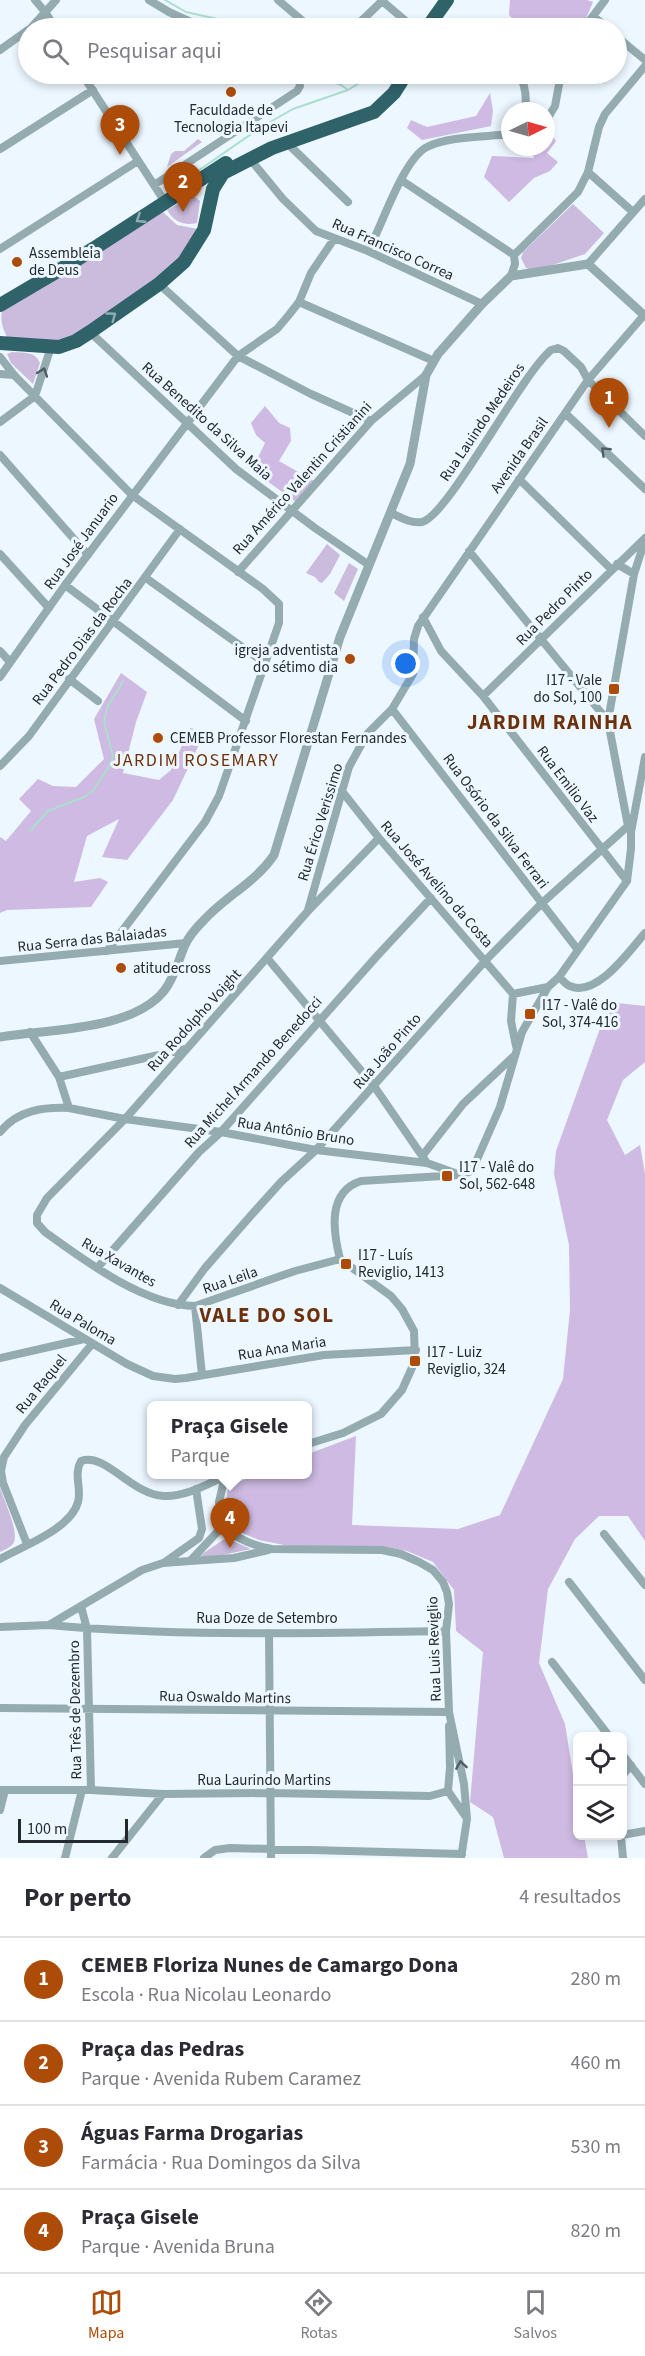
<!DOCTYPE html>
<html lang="pt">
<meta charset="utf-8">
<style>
body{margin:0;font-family:"Source Sans 3",sans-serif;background:#f2f2f3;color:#2b2b33}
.controls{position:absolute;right:18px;bottom:18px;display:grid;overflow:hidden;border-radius:9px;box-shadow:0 3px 9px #0003}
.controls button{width:54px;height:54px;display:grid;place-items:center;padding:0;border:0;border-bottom:2px solid #e1e1e2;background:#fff;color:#2b2b33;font:30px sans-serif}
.compass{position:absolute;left:501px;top:102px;width:54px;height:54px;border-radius:50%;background:#fff;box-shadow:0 3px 9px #0003;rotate:85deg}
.scale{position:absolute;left:18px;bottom:15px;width:110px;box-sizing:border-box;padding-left:6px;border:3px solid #232a2e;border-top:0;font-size:16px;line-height:21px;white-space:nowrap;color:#232a2e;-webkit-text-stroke:4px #edf7ff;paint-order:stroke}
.you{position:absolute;left:406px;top:664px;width:21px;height:21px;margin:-15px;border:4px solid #fff;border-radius:50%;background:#1a73e8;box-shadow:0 0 0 9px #1a73e833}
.badge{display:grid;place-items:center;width:39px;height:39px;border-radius:50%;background:#ad4c09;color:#fff;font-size:20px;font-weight:700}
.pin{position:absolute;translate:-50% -50px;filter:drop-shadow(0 2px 3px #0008)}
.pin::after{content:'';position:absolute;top:32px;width:21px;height:18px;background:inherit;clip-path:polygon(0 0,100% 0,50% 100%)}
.popup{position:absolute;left:147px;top:1401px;width:165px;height:78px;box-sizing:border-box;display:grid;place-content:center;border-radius:9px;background:#fff;filter:drop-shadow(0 2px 4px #0005);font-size:20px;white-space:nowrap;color:#7c7c81}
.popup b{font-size:22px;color:#2b2b33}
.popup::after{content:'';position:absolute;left:50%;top:100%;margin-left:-12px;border:12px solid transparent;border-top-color:#fff}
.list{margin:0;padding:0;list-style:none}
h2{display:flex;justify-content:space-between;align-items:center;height:78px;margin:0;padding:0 24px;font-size:26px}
h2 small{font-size:20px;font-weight:400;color:#7c7c81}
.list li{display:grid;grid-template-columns:39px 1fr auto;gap:18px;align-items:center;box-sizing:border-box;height:84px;padding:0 24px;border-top:2px solid #e1e1e2}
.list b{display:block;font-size:22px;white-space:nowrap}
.list p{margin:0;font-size:20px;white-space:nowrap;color:#7c7c81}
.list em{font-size:20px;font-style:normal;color:#7c7c81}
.icon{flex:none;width:33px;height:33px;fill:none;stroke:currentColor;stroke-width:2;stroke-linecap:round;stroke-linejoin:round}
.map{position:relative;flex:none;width:645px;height:1858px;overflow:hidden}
.search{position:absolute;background:#fff;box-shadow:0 3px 9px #0003;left:18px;right:18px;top:18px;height:66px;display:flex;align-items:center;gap:15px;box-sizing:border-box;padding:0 21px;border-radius:33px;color:#7c7c81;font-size:22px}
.sheet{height:414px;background:#fff}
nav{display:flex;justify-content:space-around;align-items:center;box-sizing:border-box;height:84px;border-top:2px solid #e1e1e2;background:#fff;font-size:16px;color:#7c7c81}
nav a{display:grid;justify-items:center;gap:3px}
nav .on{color:#ad4c09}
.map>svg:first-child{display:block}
</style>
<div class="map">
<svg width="645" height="1858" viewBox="0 0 645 1858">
<rect width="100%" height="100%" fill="#edf7ff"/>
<path fill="#cbbbdd" d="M198,139L202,142L167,167L171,154L175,151H184Z
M190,197H195L200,201L197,223C184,226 174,222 167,210Z
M573,204L604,233L585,254L535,271L526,268L521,258L523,252Z
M163,212L177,225L198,229L196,238L173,265L133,297L65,341L9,340C3,330 0,322 2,310Z
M12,352C24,353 35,351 40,363L33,384L11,363L7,354Z
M327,544L340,555L330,574L322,583L319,582L315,577L306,573Z
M349,563L358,569L344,601L334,593Z
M0,1487C3,1499 22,1536 12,1545C9,1548 4,1550 0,1552Z
M226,1538L251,1549L218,1556H199Z"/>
<path fill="#cebae2" d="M510,0H587L593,2L584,23L569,20L550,28H522L509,15Z
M490,93L493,111L491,126L422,140L407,128L411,120L427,127L476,116Z
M551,134L556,141L547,153L558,162L550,171L534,178L509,202L484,177L492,156L534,158L530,147H546V135Z
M265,406L279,423L290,428L291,441L279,461L314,481L296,502L252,470L265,443L256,435L251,423Z
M121,673L147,692L136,722L123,773L159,780L171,770L190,728L205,732L173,800L127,860L102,857L119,819L87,836L74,882L100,878L108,882L91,907L7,910L0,913V837L6,841L31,811L19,799L38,779L53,786L76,787L104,759L94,719Z
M617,1003L645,1006V1062L623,1080L607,1120L625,1155L640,1145L645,1174V1541L628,1516H599L575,1539L548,1589L539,1663L565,1724L577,1799L578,1836H584L588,1858H504L493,1817L470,1802L483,1652L456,1631L454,1590L433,1562L407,1551L387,1547L289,1546L259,1540L240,1532L231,1518L226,1503L228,1488C256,1470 277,1475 308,1474V1454L356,1436L352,1525L458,1529L500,1515L563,1379L570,1310L569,1245L554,1174L556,1151L607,1009Z"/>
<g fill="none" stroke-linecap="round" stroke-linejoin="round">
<path stroke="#aadfce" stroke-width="2" d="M165,0L186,12L222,20L239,28
M313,74L341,85L348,90
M169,191L263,126L293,109L348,90L374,74
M33,278L90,243
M30,831L48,811L84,797L93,791L110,765L113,756L104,722L107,708L123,681"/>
<path stroke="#94abaf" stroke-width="8" d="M35,0L46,13L55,28
M149,0L169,12L204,28
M278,0L311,28
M381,0L414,28
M593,16L608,28
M442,22L452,28
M31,28L56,0
M354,28L382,1
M584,28L605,0
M616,36L645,60
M0,50L28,30
M82,74L165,202
M519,74C526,86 527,97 525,111
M546,121L555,106L561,74
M287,143L348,202
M0,149L93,90
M250,159L283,199L316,231L368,251L482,304
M588,172L633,212
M401,180L514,255
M154,185L297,91L300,86L299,81L286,74
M0,249L138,161
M368,251C382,226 403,159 427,147C448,136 487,137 510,134
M588,264L645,199
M511,276L515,264L514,255L578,192L588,172L599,127L605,114L645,66
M159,284L238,356L311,394L371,421
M299,302L434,361
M90,332L236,469L315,528L369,565
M0,357L14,375L132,495L263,589L279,604V623L219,796L205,822L107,951
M0,374L14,375
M565,413L645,489
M0,422L35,396L51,347
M0,455L88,555
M519,479L611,569
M391,513C400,517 411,524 422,522C448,516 520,376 551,350L558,348L564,351L581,367L588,380L645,436
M469,551L608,721
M0,554L49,608
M617,564L634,574
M238,572L371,421L426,375
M146,578L259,659
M65,585L246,721
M423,617L441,651L483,696L627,881
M0,651L10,662
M0,677L65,585L238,356L277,329L288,316L299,302L311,273L334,239
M69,679L98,701
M483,696L645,538
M392,709L578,950
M0,766L29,736L180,529
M341,790L379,838L513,994L511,1021L516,1046
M631,832L645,757
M308,910L349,767L367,734L392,709L413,674L414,639L418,626L588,380L645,314
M268,959L374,1086L427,1163
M0,961L186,943
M559,977C563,980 566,985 570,986C597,998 630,950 645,933
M513,994L548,987
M30,1032L59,1077L69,1108L125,1119L221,1132L316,1150L427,1163L455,1173
M59,1077L186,1049
M0,1132C18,1110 43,1107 69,1108
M423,1155L463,1104L513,1057
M340,1259L295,1271L195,1306C144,1305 85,1261 45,1232L37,1223V1215L47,1198L125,1119L308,911L379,838
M98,1267L199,1152L221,1132L377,956L431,898
M0,1288L127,1364L153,1376L175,1379L186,1378L324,1355L416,1350
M178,1305L205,1268L254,1212L281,1182L316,1150L485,961L542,903L628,826
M195,1306L202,1375
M0,1358L84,1339
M308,1444L343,1433L381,1414L402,1390L415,1361L414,1331L402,1309L391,1296L340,1259C333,1231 327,1192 361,1181L459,1175L472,1171L500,1107L522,1032L548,987L559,977L627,881L631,849V832L628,826L608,721L634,574L645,540
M222,1527C238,1539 253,1546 272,1549L382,1550L401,1554L419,1562L433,1570L443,1582L447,1592L449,1604L446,1631L449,1712L464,1784L467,1819L461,1858
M604,1534L645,1585
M27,1544L3,1483L1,1471L4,1457L25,1425L92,1344
M0,1559C23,1546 71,1529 78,1502C82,1488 73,1475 81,1461C106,1452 130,1494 164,1496C187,1497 209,1483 230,1474
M190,1561L234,1558L268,1550
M165,1562L199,1538L202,1529L196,1489
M569,1582L645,1680
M81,1606L142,1570L163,1563L190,1561L222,1527L219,1502L225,1476
M0,1627L49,1625
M269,1633L271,1858
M552,1662L609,1736
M0,1708L449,1712
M622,1754L645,1784
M622,1776L631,1765
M0,1790H91L163,1794L269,1793L430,1796L448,1791
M91,1790L87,1629L81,1606L49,1625C181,1637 314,1633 446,1631
M448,1791L450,1767L449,1726
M448,1791L466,1817
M0,1810L5,1790
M622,1835L645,1831
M621,1836L623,1858
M65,1858L82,1790
M112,1858L163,1794
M204,1858L215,1850L230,1848L462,1854"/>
<path stroke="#94abaf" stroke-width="9" d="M0,1037C47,1029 132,1031 164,991C175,977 178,961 185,945C189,936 197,927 204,920C226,896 256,882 274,855L340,637L410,464L426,375L438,354L482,304L511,276L588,264L645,316"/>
<path stroke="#30626a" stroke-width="14" d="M427,28L447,0
M0,305L73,262L226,163
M0,343L59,347L76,341L90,332L159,284L184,262L204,230L213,189L223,173L272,148L374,112L394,93L406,74"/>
</g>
<defs><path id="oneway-chevron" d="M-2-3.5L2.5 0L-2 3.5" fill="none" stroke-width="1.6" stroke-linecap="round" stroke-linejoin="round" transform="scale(1.5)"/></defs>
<g stroke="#8eacb4">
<use href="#oneway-chevron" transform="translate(140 219) rotate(147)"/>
<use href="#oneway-chevron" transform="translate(112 316) rotate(-36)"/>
</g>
<g stroke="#505e62">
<use href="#oneway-chevron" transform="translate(43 372) rotate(-70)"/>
<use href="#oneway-chevron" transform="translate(605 451) rotate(-136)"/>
<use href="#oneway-chevron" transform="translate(461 1765) rotate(-99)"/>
</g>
<g fill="#ad4c09" stroke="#edf7ff" stroke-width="2">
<circle cx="231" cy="92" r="6"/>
<circle cx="17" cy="262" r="6"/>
<circle cx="350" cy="659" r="6"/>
<rect x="608" y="683" width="12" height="12" rx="3"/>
<circle cx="158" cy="738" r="6"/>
<circle cx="121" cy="968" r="6"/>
<rect x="524" y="1008" width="12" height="12" rx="3"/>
<rect x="441" y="1170" width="12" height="12" rx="3"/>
<rect x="340" y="1258" width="12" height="12" rx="3"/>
<rect x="409" y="1355" width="12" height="12" rx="3"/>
</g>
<g text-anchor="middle" stroke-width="6" stroke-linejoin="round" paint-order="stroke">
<g font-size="15" fill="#232a2e" stroke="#edf7ff" text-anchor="start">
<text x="231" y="115" text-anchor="middle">Faculdade de<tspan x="231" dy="17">Tecnologia Itapevi</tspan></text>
<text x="29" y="258">Assembleia<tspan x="29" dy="17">de Deus</tspan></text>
<text x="338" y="655" text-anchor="end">igreja adventista<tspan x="338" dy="17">do sétimo dia</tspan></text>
<text x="602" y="685" text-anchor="end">I17 - Vale<tspan x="602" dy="17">do Sol, 100</tspan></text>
<text x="170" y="743">CEMEB Professor Florestan Fernandes</text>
<text x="133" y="973">atitudecross</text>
<text x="542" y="1010">I17 - Valê do<tspan x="542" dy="17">Sol, 374-416</tspan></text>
<text x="459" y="1172">I17 - Valê do<tspan x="459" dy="17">Sol, 562-648</tspan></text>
<text x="358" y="1260">I17 - Luís<tspan x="358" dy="17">Reviglio, 1413</tspan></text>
<text x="427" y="1357">I17 - Luiz<tspan x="427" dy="17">Reviglio, 324</tspan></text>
</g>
<g font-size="15" fill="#232a2e" stroke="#edf7ff">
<text transform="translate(393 249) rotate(24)" y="5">Rua Francisco Correa</text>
<text transform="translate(207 421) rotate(42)" y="5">Rua Benedito da Silva Maia</text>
<text transform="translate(482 422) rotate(-56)" y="5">Rua Lauindo Medeiros</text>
<text transform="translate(519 455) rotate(-55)" y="5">Avenida Brasil</text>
<text transform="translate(302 478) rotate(-48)" y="5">Rua Américo Valentin Cristianini</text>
<text transform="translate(81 541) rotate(-54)" y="5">Rua José Januario</text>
<text transform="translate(554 607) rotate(-45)" y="5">Rua Pedro Pinto</text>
<text transform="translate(82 641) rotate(-53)" y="5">Rua Pedro Dias da Rocha</text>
<text transform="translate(568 784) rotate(53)" y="5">Rua Emilio Vaz</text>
<text transform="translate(496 821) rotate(53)" y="5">Rua Osório da Silva Ferrari</text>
<text transform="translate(320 822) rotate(-73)" y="5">Rua Érico Verissimo</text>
<text transform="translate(437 884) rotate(49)" y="5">Rua José Avelino da Costa</text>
<text transform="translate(92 939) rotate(-6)" y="5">Rua Serra das Balaiadas</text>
<text transform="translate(194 1020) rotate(-48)" y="5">Rua Rodolpho Voight</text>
<text transform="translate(387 1051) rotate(-49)" y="5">Rua João Pinto</text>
<text transform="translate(253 1072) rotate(-48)" y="5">Rua Michel Armando Benedocci</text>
<text transform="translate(296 1131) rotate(9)" y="5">Rua Antônio Bruno</text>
<text transform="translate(119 1262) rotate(30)" y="5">Rua Xavantes</text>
<text transform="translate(230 1280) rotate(-19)" y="5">Rua Leila</text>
<text transform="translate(83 1322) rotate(31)" y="5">Rua Paloma</text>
<text transform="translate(282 1348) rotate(-9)" y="5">Rua Ana Maria</text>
<text transform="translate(41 1384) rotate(-51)" y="5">Rua Raquel</text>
<text x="267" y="1623">Rua Doze de Setembro</text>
<text transform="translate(434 1649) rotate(-92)" y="5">Rua Luis Reviglio</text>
<text transform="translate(225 1697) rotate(1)" y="5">Rua Oswaldo Martins</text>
<text transform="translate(75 1710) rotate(-91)" y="5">Rua Três de Dezembro</text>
<text x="264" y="1785">Rua Laurindo Martins</text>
</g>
<g font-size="18" letter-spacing="1.5" fill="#6e300a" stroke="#edf7ff">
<text x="196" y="766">JARDIM ROSEMARY</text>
</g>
<g font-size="21" font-weight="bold" letter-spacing="1.5" fill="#6e300a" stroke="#edf7ff">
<text x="550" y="729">JARDIM RAINHA</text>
<text x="267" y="1322">VALE DO SOL</text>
</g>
</g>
</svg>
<div class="controls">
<button><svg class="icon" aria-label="locate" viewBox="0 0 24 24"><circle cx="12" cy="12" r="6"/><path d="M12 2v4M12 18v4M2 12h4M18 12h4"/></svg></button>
<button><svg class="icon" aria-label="layers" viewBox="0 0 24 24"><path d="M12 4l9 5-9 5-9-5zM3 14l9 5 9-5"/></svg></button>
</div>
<svg class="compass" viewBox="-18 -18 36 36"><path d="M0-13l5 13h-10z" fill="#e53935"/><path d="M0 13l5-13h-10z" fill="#7c7c81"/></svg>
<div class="scale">100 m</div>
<div class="you"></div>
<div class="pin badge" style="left:609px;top:428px">1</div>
<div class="pin badge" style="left:183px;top:212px">2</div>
<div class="pin badge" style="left:120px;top:155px">3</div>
<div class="pin badge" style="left:230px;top:1548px">4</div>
<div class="popup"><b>Praça Gisele</b>Parque</div>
<div class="search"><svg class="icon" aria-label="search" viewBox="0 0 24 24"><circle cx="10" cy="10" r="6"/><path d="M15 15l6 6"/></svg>Pesquisar aqui</div>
</div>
<section class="sheet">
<h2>Por perto<small>4 resultados</small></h2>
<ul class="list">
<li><span class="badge">1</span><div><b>CEMEB Floriza Nunes de Camargo Dona</b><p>Escola · Rua Nicolau Leonardo</p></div><em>280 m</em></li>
<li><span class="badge">2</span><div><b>Praça das Pedras</b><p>Parque · Avenida Rubem Caramez</p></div><em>460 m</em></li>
<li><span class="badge">3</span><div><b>Águas Farma Drogarias</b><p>Farmácia · Rua Domingos da Silva</p></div><em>530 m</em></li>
<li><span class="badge">4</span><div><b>Praça Gisele</b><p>Parque · Avenida Bruna</p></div><em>820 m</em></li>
</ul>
</section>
<nav>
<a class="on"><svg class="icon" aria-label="map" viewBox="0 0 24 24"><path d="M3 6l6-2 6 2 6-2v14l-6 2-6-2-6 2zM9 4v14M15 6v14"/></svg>Mapa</a>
<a><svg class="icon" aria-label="directions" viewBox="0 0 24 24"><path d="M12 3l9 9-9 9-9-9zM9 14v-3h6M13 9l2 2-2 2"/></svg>Rotas</a>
<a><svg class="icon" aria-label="saved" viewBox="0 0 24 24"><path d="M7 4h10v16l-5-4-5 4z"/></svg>Salvos</a>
</nav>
